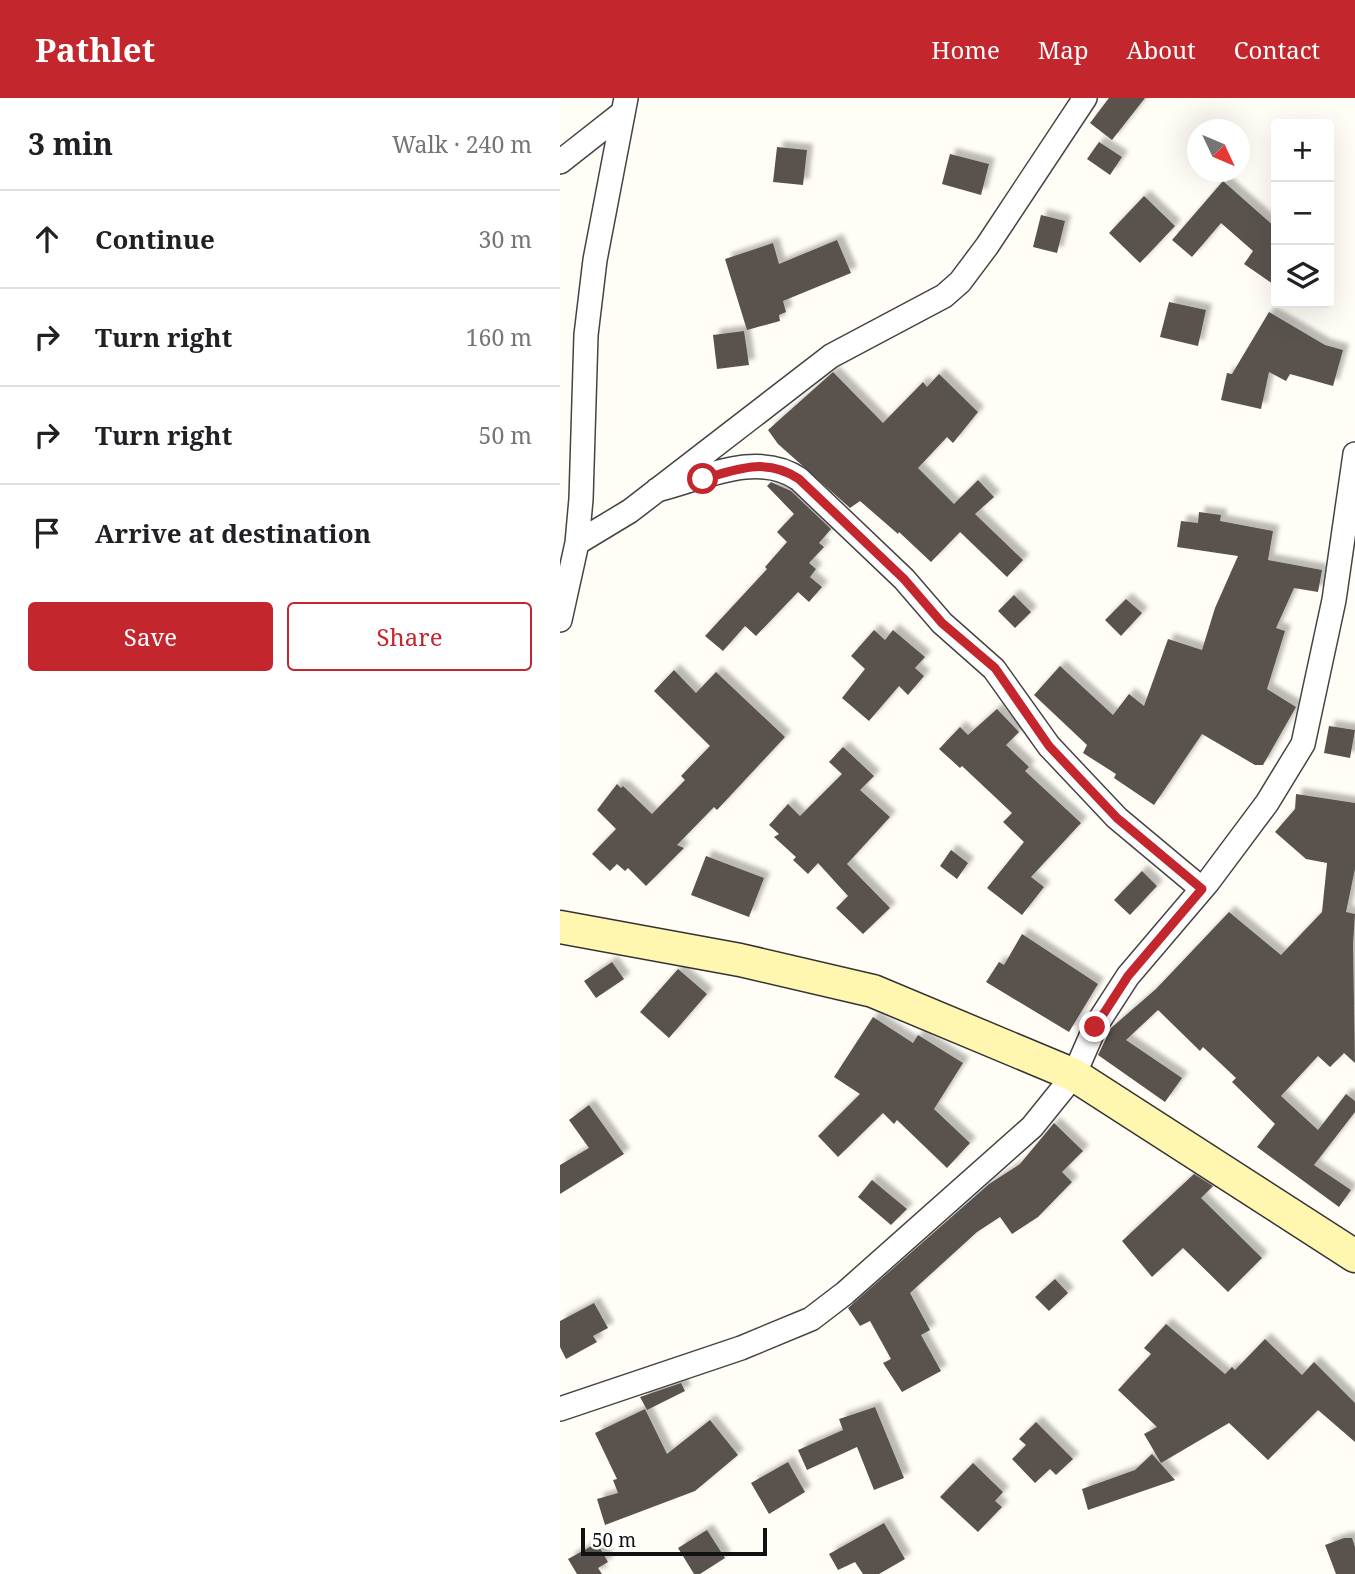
<!DOCTYPE html>
<meta charset="utf-8">
<style>
body{margin:0;font-family:"Noto Serif",serif;background:#f6f6f6;color:#202124}
.controls{position:absolute;right:21px;top:21px;display:grid;overflow:hidden;border-radius:7px;box-shadow:0 7px 28px #0002}
.controls button{width:63px;height:63px;display:grid;place-items:center;padding:0;border:0;border-bottom:2px solid #e0e0e0;background:#fff;color:#202124;font:35px sans-serif}
.compass{position:absolute;left:627px;top:21px;width:63px;height:63px;border-radius:50%;background:#fff;box-shadow:0 7px 28px #0002;rotate:134deg}
.scale{position:absolute;left:21px;bottom:18px;width:186px;box-sizing:border-box;padding-left:7px;border:4px solid #111;border-top:0;font-size:19px;line-height:24px;white-space:nowrap;color:#111;-webkit-text-stroke:5px #fff;paint-order:stroke}
.stop{position:absolute;width:21px;height:21px;margin:-16px;border:5px solid #c4262e;border-radius:50%;background:#fff}
.stop.end{background:#c4262e;border-color:#fff;box-shadow:0 2px 7px #0008}
.list{margin:0;padding:0;list-style:none}
h2{display:flex;justify-content:space-between;align-items:center;height:91px;margin:0;padding:0 28px;font-size:30px}
h2 small{font-size:23px;font-weight:400;color:#757577}
.list li{display:grid;grid-template-columns:46px 1fr auto;gap:21px;align-items:center;box-sizing:border-box;height:98px;padding:0 28px;border-top:2px solid #e0e0e0}
.list b{display:block;font-size:26px;white-space:nowrap}
.list em{font-size:23px;font-style:normal;color:#757577}
.actions{display:flex;gap:14px;padding:21px 28px}
.actions a{flex:1;padding:16px 0;border:2px solid #c4262e;border-radius:7px;text-align:center;font-size:24px;color:#c4262e}
.actions .main{background:#c4262e;color:#fff}
.icon{flex:none;width:38px;height:38px;fill:none;stroke:currentColor;stroke-width:2;stroke-linecap:round;stroke-linejoin:round}
.map{position:relative;flex:none;width:795px;height:1476px;overflow:hidden}
header{display:flex;align-items:center;gap:42px;box-sizing:border-box;height:98px;padding:0 35px;background:#c4262e;color:#fff}
header strong{font-size:33px}
nav{display:flex;gap:38px;margin-inline-start:auto;font-size:24px}
main{display:flex}
aside{flex:1;background:#fff}
.map>svg:first-child{display:block}
</style>
<header>
<strong>Pathlet</strong>
<nav><a>Home</a><a>Map</a><a>About</a><a>Contact</a></nav>
</header>
<main>
<aside>
<h2>3 min<small>Walk · 240 m</small></h2>
<ul class="list">
<li><svg class="icon" aria-label="ahead" viewBox="0 0 24 24"><path d="M12 20V5M6 11l6-6 6 6"/></svg><div><b>Continue</b></div><em>30 m</em></li>
<li><svg class="icon" aria-label="right" viewBox="0 0 24 24"><path d="M7 20v-9h11M14 6l5 5-5 5"/></svg><div><b>Turn right</b></div><em>160 m</em></li>
<li><svg class="icon" aria-label="right" viewBox="0 0 24 24"><path d="M7 20v-9h11M14 6l5 5-5 5"/></svg><div><b>Turn right</b></div><em>50 m</em></li>
<li><svg class="icon" aria-label="arrive" viewBox="0 0 24 24"><path d="M6 21V4h12l-3 4 3 4H6"/></svg><div><b>Arrive at destination</b></div></li>
</ul>
<div class="actions"><a class="main">Save</a><a>Share</a></div>
</aside>
<div class="map">
<svg width="795" height="1476" viewBox="0 0 795 1476">
<defs>
<filter id="shadow"><feDropShadow dx="6" dy="-6" stdDeviation="2" flood-color="#0004"/></filter>
</defs>
<rect width="100%" height="100%" fill="#fffdf5"/>
<path fill="#5a524d" filter="url(#shadow)" d="M549,0H585L552,42L530,25Z
M539,44L562,59L550,77L527,61Z
M217,49L247,52L243,87L213,84Z
M390,56L429,66L421,97L382,86Z
M663,83L716,130V188L684,166L693,153L661,125L632,159L612,142Z
M584,98L615,128L580,165L549,135Z
M481,117L505,123L497,155L473,149Z
M277,142L291,175L223,203L226,214L219,217L220,223L187,232L165,161L213,145L219,166Z
M609,204L646,212L638,248L600,239Z
M709,214L765,247L783,252L773,288L730,276L726,283L709,274L701,311L661,302L667,275L672,276Z
M184,233L189,267L157,271L153,237Z
M273,274L323,325L363,284L367,289L379,276L418,314L393,345L387,339L358,370L394,406L418,382L434,399L415,416L463,462L447,479L400,434L371,464L339,434L338,436L300,403L290,410L218,346L208,332Z
M211,384L231,393L271,431L259,445L264,449L249,465L256,471L250,479L262,489L249,504L238,494L196,538L185,528L163,553L145,538L207,471L205,469L227,444L217,434L234,416L207,388Z
M639,414L661,417L660,423L713,433L708,462L762,472L758,494L734,490L716,530L725,533L707,591L736,609L703,667H695L642,636L594,707L554,680L556,676L523,655L527,647L474,597L500,568L553,617L569,596L584,608L608,541L642,552L655,510L678,458L617,449L621,423L638,425Z
M454,497L471,514L455,530L438,513Z
M566,501L582,515L561,538L545,522Z
M314,532L325,542L333,532L365,559L355,570L364,578L348,597L339,588L309,623L282,600L305,571L291,558Z
M114,572L136,595L156,574L225,639L157,712L154,709L117,747L124,750L86,788L68,770L65,773L57,766L50,773L32,756L56,731L37,712L57,686L61,690L63,688L92,716L125,682L121,678L150,648L94,593Z
M437,611L459,634L446,647L469,669L465,673L521,725L471,779L484,789L462,817L427,790L464,744L443,724L452,715L402,668L400,670L379,651L400,629L408,637Z
M769,628L795,632L790,660L764,655Z
M283,649L314,678L300,692L330,719L287,766L330,810L303,836L276,810L288,798L258,765L248,776L233,762L236,759L214,739L219,736L209,727L228,706L240,718L282,676L269,664Z
M736,696L795,705V771L786,814L795,816L793,846L795,965L784,955L770,969L758,958L721,998L758,1032L786,996L795,1003V1014L754,1067L791,1092L779,1109L697,1049L715,1026L672,984L676,980L643,949L640,953L598,912L566,942L622,980L605,1004L538,957L551,930L596,891L669,814L721,857L762,814L767,765L746,761L715,734L735,711Z
M391,752L408,765L397,781L380,768Z
M146,758L204,780L189,819L131,797Z
M582,773L597,788L570,817L554,802Z
M462,836L538,886L509,934L426,884L439,864L444,867Z
M52,864L64,881L36,900L24,883Z
M118,871L147,896L109,940L80,914Z
M313,919L353,945L358,937L403,965L374,1011L410,1045L387,1070L337,1022L334,1026L323,1015L278,1059L258,1038L300,996L274,979Z
M29,1007L64,1056L0,1096V1067L29,1050L9,1022Z
M494,1025L523,1053L502,1074L512,1084L478,1119L452,1136L440,1119L417,1134L350,1195L370,1232L361,1237L381,1273L342,1294L323,1265L331,1261L310,1223L300,1228L288,1210L429,1086L460,1066Z
M634,1076L653,1088L641,1100L702,1160L668,1194L623,1150L592,1179L562,1143Z
M312,1082L347,1111L331,1127L298,1099Z
M495,1181L508,1195L489,1213L475,1199Z
M34,1205L48,1230L33,1238L37,1244L6,1261L0,1249V1223Z
M606,1226L665,1276L672,1269L675,1272L705,1241L742,1277L754,1264L795,1305V1344L758,1312L708,1362L669,1325L601,1365L584,1336L597,1329L558,1292L591,1256L584,1250Z
M121,1285L125,1293L87,1312L80,1299Z
M315,1309L344,1380L314,1392L297,1349L247,1372L238,1352L283,1332L279,1321Z
M85,1311L107,1356L150,1322L178,1357L135,1393L45,1427L37,1401L58,1395L53,1382L57,1381L35,1335Z
M476,1324L513,1361L496,1377L490,1371L475,1385L452,1361L466,1347L459,1341Z
M592,1356L615,1382L528,1412L522,1391L575,1372Z
M228,1364L245,1394L209,1416L191,1385Z
M413,1365L443,1394L435,1403L442,1409L418,1434L380,1399Z
M324,1425L345,1461L319,1476H303L295,1464L278,1472L269,1456Z
M147,1432L165,1460L140,1476H134L118,1450Z
M784,1440H792L795,1449V1476H776L765,1447Z
M37,1445L48,1464L38,1470L42,1476H17L8,1461Z"/>
<g fill="none" stroke-linecap="round" stroke-linejoin="round">
<defs>
<path id="street" d="M0,64L61,16
M97,392C142,381 197,352 239,381L344,481L382,525L434,571L489,648L557,720L642,791
M17,445L70,413L271,258L384,198L400,184L427,148L525,0
M0,522L17,445L21,401L26,237L35,162L66,0
M0,1311L181,1250L251,1221L285,1195L472,1029L514,977L535,929L568,878L648,784L707,705L743,646L774,502L795,356"/>
<path id="secondary" d="M0,829L180,862L313,893L514,977L795,1158"/>
</defs>
<use href="#street" stroke="#444" stroke-width="26"/>
<use href="#secondary" stroke="#333" stroke-width="35"/>
<use href="#street" stroke="#fff" stroke-width="23"/>
<use href="#secondary" stroke="#fff6b0" stroke-width="32"/>
</g>
<g fill="none" stroke-linecap="round" stroke-linejoin="round">
<path stroke="#c4262e" stroke-width="9" d="M143,381C177,371 207,359 239,381L344,481L382,525L435,570L489,648L557,720L642,791L568,878L535,929"/>
</g>
</svg>
<div class="controls">
<button>+</button>
<button>−</button>
<button><svg class="icon" aria-label="layers" viewBox="0 0 24 24"><path d="M12 4l9 5-9 5-9-5zM3 14l9 5 9-5"/></svg></button>
</div>
<svg class="compass" viewBox="-18 -18 36 36"><path d="M0-13l5 13h-10z" fill="#e53935"/><path d="M0 13l5-13h-10z" fill="#757577"/></svg>
<div class="scale">50 m</div>
<div class="stop" style="left:143px;top:381px"></div>
<div class="stop end" style="left:535px;top:929px"></div>
</div>
</main>
